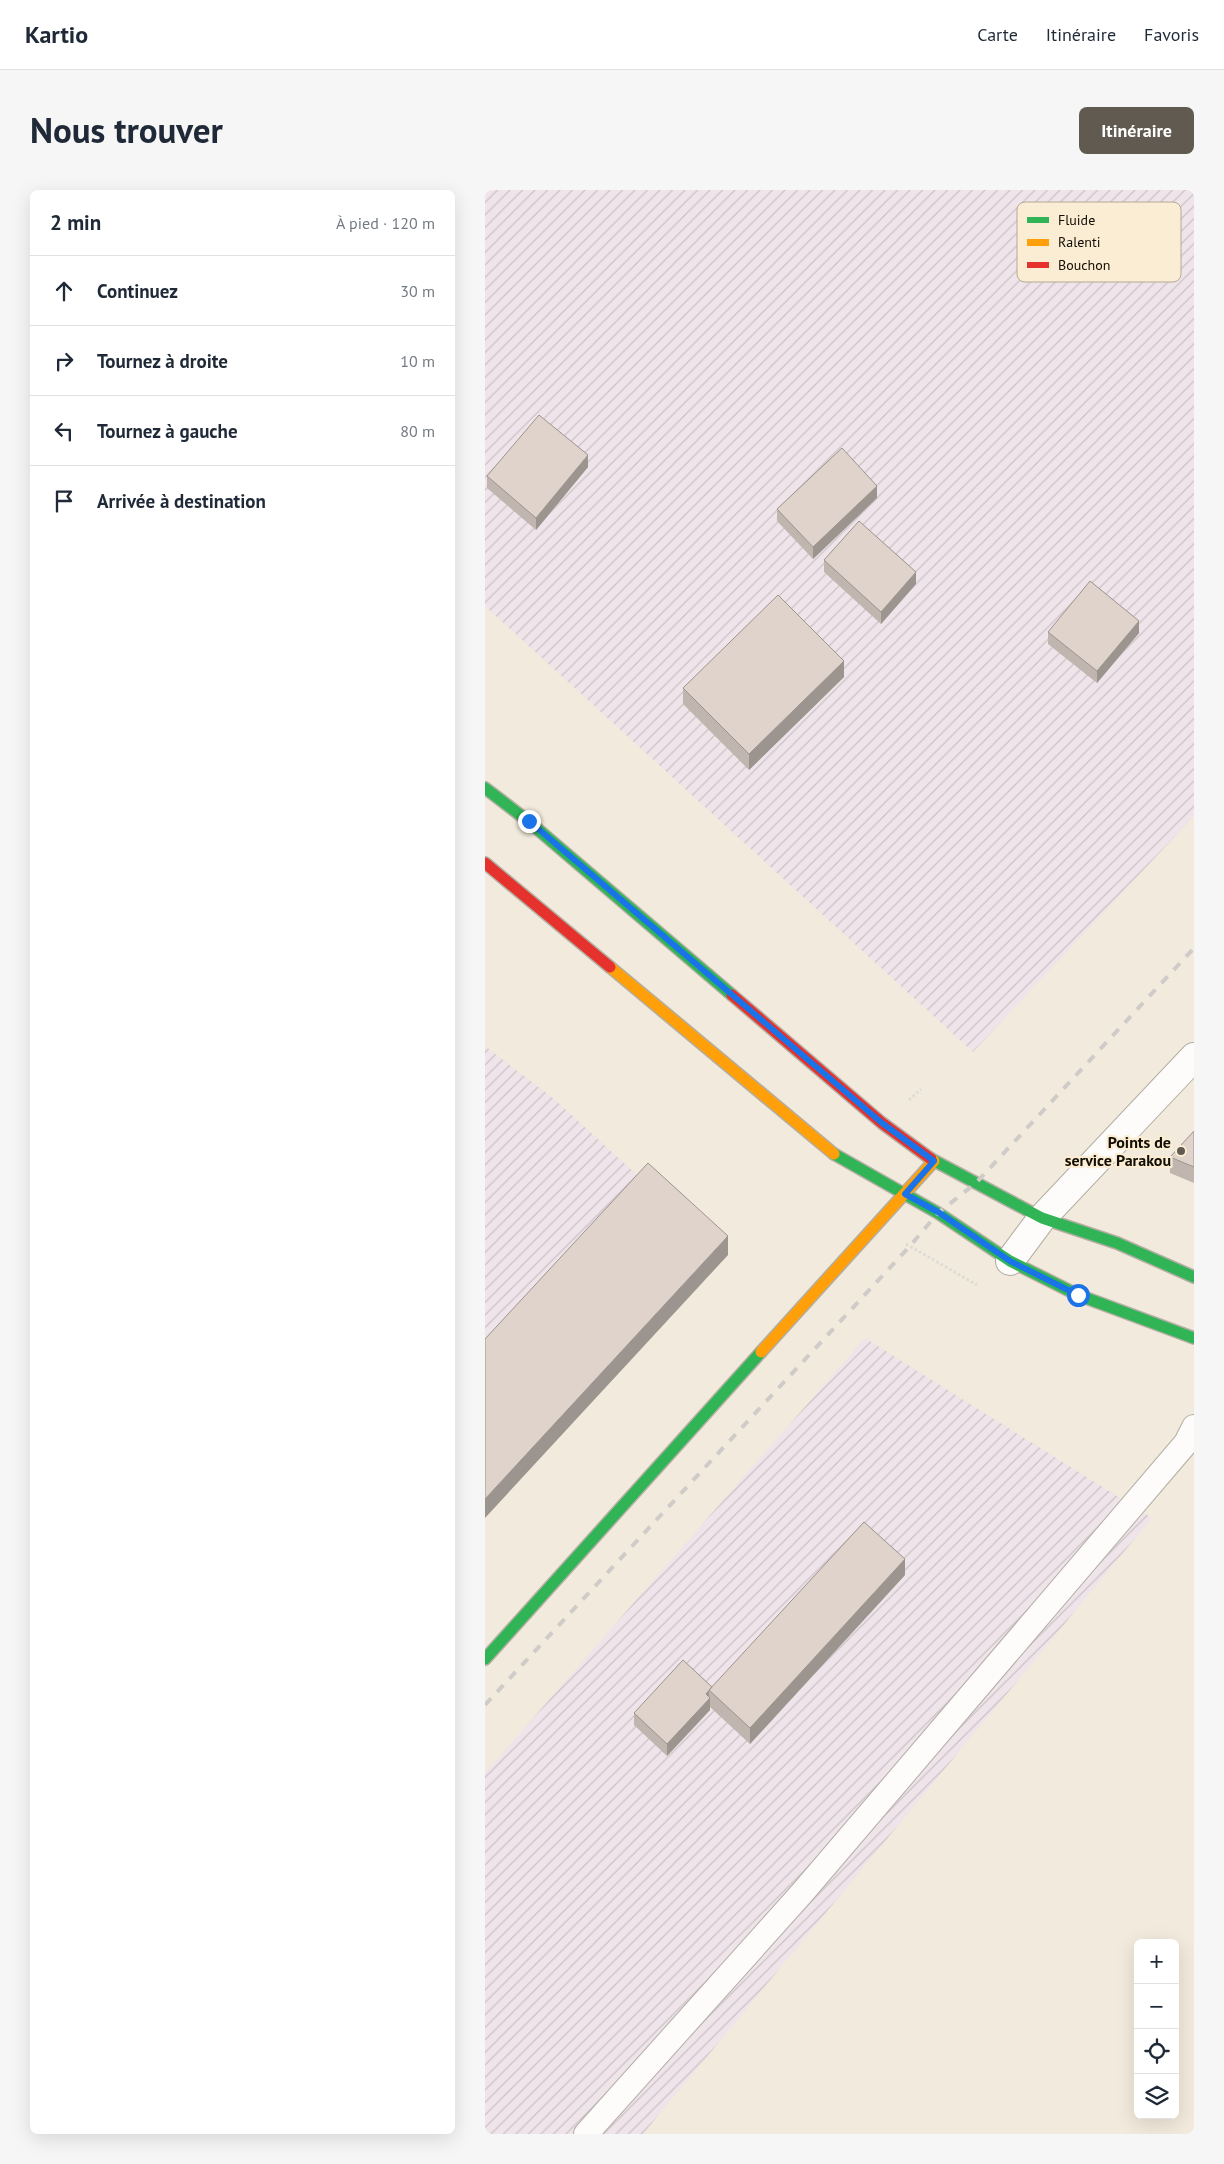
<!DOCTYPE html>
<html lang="fr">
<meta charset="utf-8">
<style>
body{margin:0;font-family:"PT Sans",sans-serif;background:#f6f6f7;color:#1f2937}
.controls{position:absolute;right:15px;bottom:15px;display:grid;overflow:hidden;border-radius:8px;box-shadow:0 5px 20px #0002}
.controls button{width:45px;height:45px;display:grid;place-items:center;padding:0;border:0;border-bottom:1px solid #e0e1e3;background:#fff;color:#1f2937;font:25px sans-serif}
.stop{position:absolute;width:15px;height:15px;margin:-11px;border:4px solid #1a73e8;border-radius:50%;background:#fff}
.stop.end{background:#1a73e8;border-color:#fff;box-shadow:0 1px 5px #0008}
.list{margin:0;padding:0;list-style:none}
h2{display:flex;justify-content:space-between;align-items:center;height:65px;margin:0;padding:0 20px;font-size:21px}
h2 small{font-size:16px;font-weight:400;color:#747a83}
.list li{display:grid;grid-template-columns:32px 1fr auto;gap:15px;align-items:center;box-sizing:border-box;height:70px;padding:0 20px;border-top:1px solid #e0e1e3}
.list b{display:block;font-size:19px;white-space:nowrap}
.list em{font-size:16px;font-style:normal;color:#747a83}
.icon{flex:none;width:28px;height:28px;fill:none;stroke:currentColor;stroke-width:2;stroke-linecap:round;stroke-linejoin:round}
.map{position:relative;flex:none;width:709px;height:1944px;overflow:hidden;border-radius:8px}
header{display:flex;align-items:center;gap:30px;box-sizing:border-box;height:70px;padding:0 25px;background:#fff;border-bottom:1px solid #e0e1e3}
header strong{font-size:24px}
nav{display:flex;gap:28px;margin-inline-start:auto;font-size:18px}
.intro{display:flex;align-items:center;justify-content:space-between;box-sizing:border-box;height:120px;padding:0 30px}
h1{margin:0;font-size:35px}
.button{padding:12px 22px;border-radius:8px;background:#605a50;color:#fff;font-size:18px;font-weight:700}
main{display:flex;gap:30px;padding:0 30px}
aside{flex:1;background:#fff;border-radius:8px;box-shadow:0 5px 20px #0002}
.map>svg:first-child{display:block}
</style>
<header>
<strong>Kartio</strong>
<nav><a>Carte</a><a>Itinéraire</a><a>Favoris</a></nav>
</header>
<div class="intro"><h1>Nous trouver</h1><a class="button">Itinéraire</a></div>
<main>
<aside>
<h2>2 min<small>À pied · 120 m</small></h2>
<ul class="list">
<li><svg class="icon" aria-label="ahead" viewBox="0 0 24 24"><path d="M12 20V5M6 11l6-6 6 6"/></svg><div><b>Continuez</b></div><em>30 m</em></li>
<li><svg class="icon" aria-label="right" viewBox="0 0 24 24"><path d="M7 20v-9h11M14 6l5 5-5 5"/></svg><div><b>Tournez à droite</b></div><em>10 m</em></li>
<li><svg class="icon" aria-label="left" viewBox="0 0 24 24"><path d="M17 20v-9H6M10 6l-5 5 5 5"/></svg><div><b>Tournez à gauche</b></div><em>80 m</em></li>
<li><svg class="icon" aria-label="arrive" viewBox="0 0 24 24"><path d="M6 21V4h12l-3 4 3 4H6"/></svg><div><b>Arrivée à destination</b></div></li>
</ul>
</aside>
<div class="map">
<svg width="709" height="1944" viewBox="0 0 709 1944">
<defs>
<pattern id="industrial-furrows" width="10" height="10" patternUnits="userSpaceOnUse" patternTransform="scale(1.25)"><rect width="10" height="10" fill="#eee4e9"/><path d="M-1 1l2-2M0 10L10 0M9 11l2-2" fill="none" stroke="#cbc2c6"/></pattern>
</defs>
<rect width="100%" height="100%" fill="#f2eadc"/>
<path fill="url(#industrial-furrows)" d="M0,0H709V626L488,862L0,416Z
M0,856L69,909L199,1028L0,1259Z
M380,1148L667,1328L158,1944H0V1583Z"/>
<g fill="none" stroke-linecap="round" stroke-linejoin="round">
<defs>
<path id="lane" d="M101,1944L317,1703L701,1253L709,1237"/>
<path id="street" d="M525,1071L557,1028L709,867"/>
<path id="fast" d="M0,598L43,631L247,805
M349,964L453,1023L525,1071L593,1105L709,1148
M446,969L557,1028L632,1053L709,1087
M0,1469L276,1162"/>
<path id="slow" d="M125,777L349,964
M276,1162L449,971"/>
<path id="jam" d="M0,673L125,777
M247,805L397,933L446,969"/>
</defs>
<use href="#lane" stroke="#b3aea3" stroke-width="26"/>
<use href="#street" stroke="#b3aea3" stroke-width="30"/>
<use href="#fast" stroke="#b3aea3" stroke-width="14"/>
<use href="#slow" stroke="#b3aea3" stroke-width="14"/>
<use href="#jam" stroke="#b3aea3" stroke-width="14"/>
<path stroke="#dddbd6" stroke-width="3" stroke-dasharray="2.5 2.5" stroke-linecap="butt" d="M424,910L436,899
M421,1054L492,1095"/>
<use href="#lane" stroke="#fdfcfa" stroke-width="24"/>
<use href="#street" stroke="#fdfcfa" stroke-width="28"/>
<use href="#fast" stroke="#30b455" stroke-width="11"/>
<use href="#slow" stroke="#ff9f0a" stroke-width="11"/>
<use href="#jam" stroke="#e5322d" stroke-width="11"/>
<path stroke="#cecbc8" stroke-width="4" stroke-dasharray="9 9" stroke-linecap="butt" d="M0,1515L425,1056L453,1023L491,993L709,758"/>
</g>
<path fill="#c0b5af" d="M103,277L51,340L2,298V286Z
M392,308L328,369L292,331V319Z
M339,370L431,394L396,434L339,382Z
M563,442L654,443L612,493L563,454Z
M359,487L264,580L198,514V498Z
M709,941V993L685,983V967Z
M420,1385L265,1554L225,1517V1520L182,1566L149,1535V1523L227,1497Z"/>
<path fill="#9c948e" d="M103,265V277L51,340V328Z
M392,296V308L328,369V357Z
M431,382V394L396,434V422Z
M654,431V443L612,493V481Z
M359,471V487L264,580V564Z
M243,1046V1065L0,1328V1309Z
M420,1369V1385L265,1554V1538Z
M224,1500V1509L225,1508V1520L182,1566V1554Z"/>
<path fill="#dfd3cb" stroke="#9c948e" d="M54,225L103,265L51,328L2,286Z
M357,258L392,296L328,357L292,319Z
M374,331L431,382L396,422L339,370Z
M605,391L654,431L612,481L563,442Z
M293,405L359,471L264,564L198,498Z
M709,941V977L685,967Z
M163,973L243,1046L0,1309V1149Z
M379,1332L420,1369L265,1538L224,1500Z
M198,1470L227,1497L221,1504L225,1508L182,1554L149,1523Z"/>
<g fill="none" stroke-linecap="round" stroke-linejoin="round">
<path stroke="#1a73e8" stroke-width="6" d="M44,631L397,933L449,971L420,1004L453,1022L525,1071L593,1105"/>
</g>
<circle fill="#605a50" stroke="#fbedd3" stroke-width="2" cx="696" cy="961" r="5"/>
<g text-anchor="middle" stroke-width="4.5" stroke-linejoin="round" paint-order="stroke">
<g font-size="16" font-weight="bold" fill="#120d05" stroke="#fbedd3" text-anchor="end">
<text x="686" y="958">Points de<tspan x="686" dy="18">service Parakou</tspan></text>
</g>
</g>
<rect x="532" y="12" width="164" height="80" rx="8" fill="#fbedd3" stroke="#b5aa95" stroke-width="1"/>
<rect x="542" y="27" width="22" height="6" fill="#30b455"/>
<rect x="542" y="49" width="22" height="7" fill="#ff9f0a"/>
<rect x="542" y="72" width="22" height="6" fill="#e5322d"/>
<g font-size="14" fill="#120d05">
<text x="573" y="35">Fluide</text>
<text x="573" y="57">Ralenti</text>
<text x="573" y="80">Bouchon</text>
</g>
</svg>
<div class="controls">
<button>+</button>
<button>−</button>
<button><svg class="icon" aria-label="locate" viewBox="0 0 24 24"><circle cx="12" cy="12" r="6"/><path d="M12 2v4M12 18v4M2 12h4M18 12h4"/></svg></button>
<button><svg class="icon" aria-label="layers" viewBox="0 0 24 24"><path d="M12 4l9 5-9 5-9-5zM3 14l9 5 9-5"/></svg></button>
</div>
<div class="stop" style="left:593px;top:1105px"></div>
<div class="stop end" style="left:44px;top:631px"></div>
</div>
</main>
